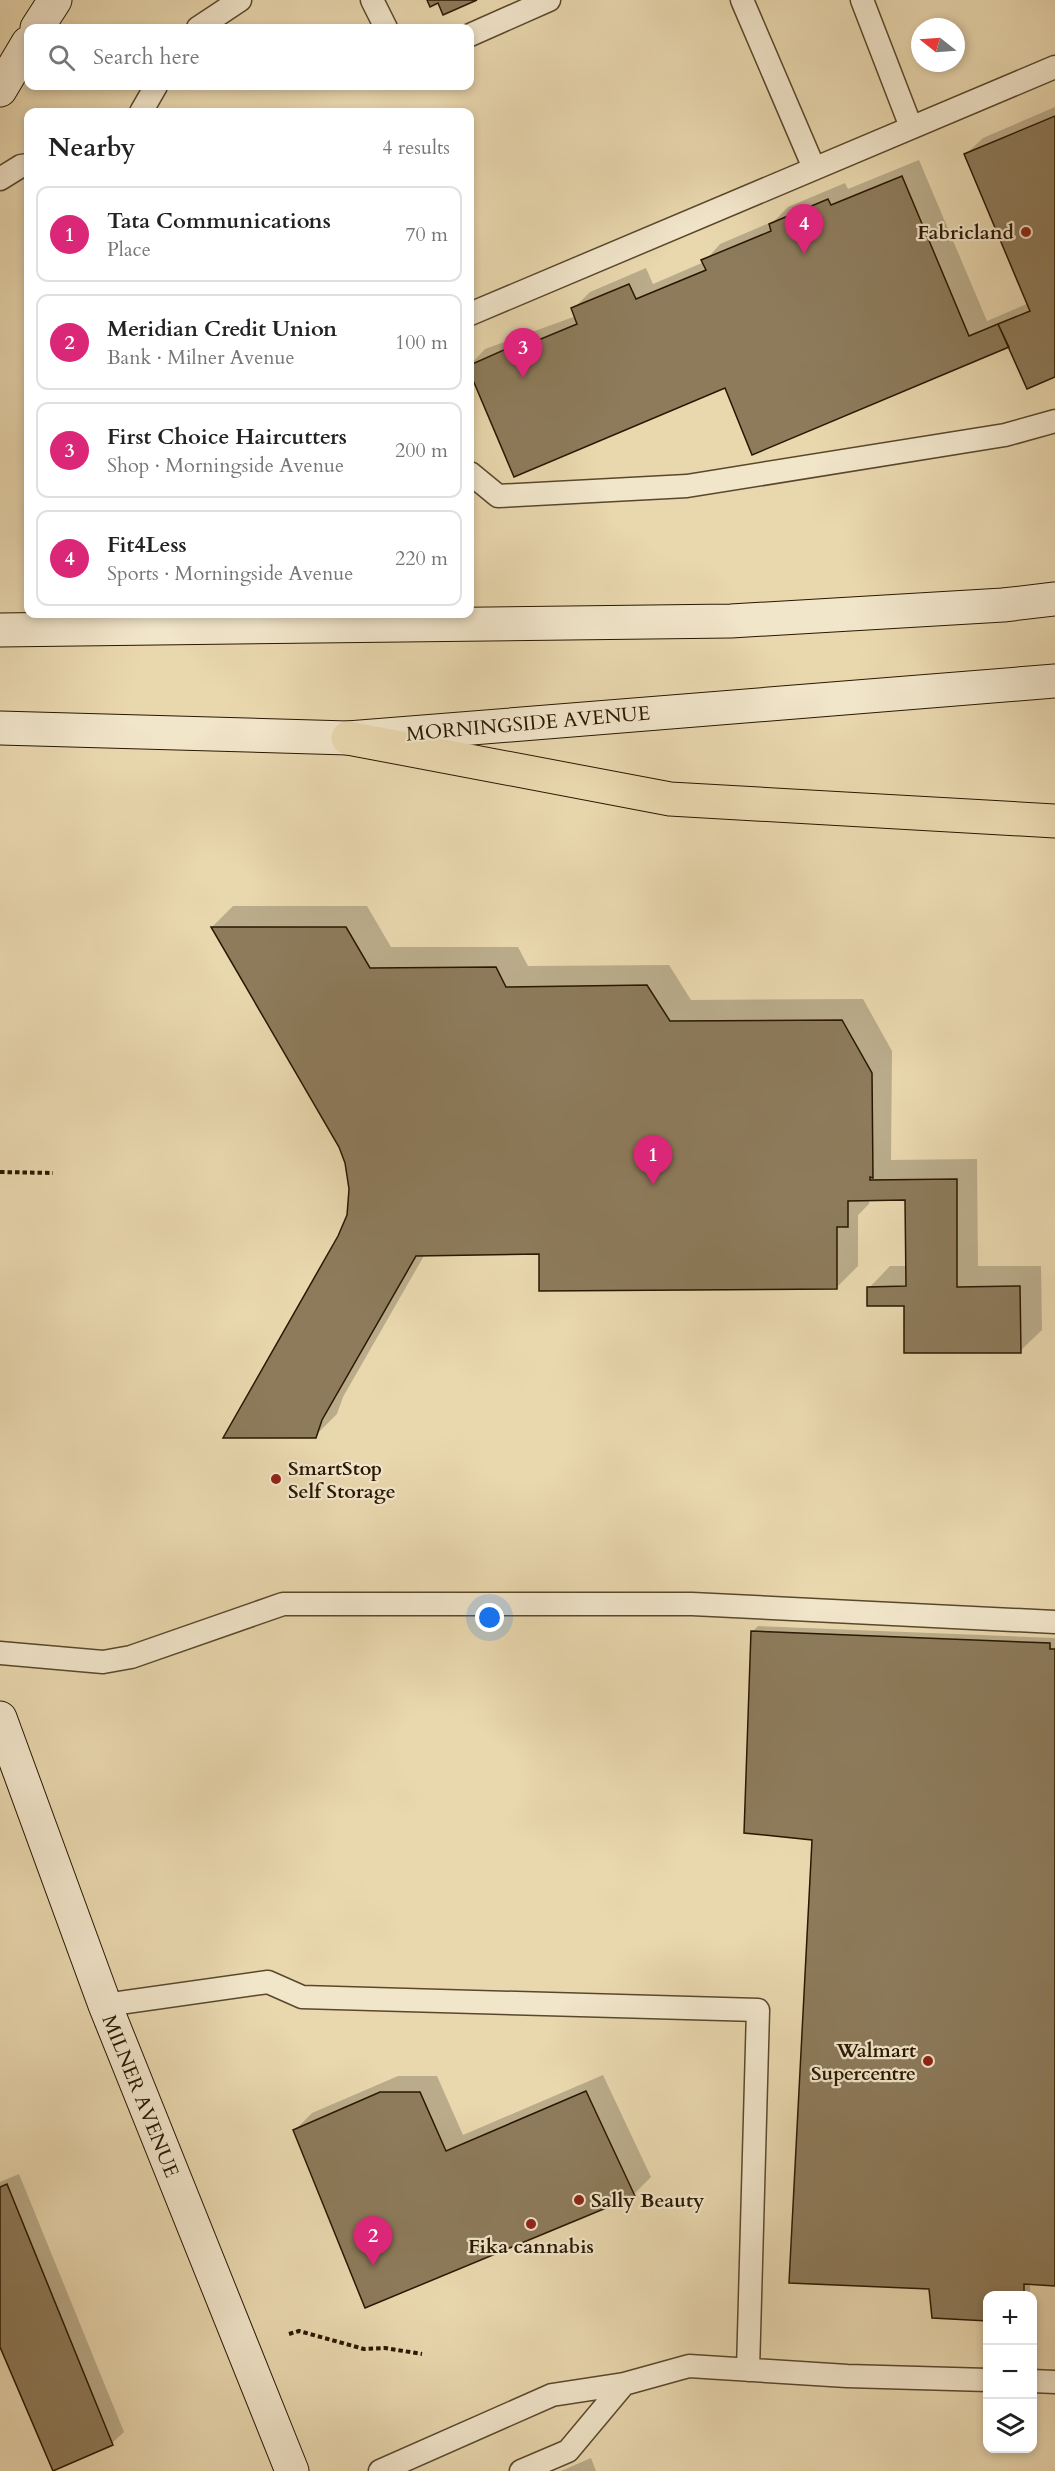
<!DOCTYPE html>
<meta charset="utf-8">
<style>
body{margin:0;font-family:Cardo,serif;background:#f2f2f2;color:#222}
.controls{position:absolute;right:18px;bottom:18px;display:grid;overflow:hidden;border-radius:12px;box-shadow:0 3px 9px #0003}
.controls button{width:54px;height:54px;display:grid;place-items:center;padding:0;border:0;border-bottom:2px solid #e0e0e0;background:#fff;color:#222;font:30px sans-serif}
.compass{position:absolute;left:911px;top:18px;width:54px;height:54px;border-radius:50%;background:#fff;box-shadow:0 3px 9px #0003;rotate:287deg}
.you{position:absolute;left:490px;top:1618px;width:21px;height:21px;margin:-15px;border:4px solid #fff;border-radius:50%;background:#1a73e8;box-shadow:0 0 0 9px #1a73e833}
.badge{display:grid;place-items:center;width:39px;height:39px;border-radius:50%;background:#db2777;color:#fff;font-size:20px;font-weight:700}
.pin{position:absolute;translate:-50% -50px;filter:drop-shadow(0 2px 3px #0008)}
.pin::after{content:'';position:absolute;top:32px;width:21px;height:18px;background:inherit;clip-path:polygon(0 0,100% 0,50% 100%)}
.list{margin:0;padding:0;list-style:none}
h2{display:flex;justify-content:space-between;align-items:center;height:78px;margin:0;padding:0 24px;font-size:26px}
h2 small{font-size:20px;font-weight:400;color:#767676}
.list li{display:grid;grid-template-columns:39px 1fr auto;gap:18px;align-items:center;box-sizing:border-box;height:96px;margin:0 12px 12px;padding:0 12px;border:2px solid #e0e0e0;border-radius:12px}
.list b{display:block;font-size:22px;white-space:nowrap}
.list p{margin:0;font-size:20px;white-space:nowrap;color:#767676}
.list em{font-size:20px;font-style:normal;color:#767676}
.icon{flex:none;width:33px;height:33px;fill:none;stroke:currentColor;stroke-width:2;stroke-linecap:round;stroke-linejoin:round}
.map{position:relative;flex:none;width:1055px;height:2471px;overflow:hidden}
.search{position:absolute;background:#fff;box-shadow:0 3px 9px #0003;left:24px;top:24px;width:450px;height:66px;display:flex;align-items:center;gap:15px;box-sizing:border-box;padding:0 21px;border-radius:12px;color:#767676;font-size:22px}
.panel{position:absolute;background:#fff;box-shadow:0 3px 9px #0003;left:24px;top:108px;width:450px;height:510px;border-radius:12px}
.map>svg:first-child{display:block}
</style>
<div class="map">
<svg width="1055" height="2471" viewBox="0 0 1055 2471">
<rect width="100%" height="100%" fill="#e9d7ae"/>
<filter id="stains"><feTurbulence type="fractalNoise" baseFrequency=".00333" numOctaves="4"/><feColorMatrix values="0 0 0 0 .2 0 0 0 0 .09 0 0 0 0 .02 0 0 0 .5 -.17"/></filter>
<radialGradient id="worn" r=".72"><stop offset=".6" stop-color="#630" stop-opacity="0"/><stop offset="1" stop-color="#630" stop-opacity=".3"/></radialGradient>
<path fill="#0003" d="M1055,107V376L1010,345L725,386L514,475L470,369V365L485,349L576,316L573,309L590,292L646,268L653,284L704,262L720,244L774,221L788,207L845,183L848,189L919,160L987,321L1029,303L966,154L983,138Z
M233,906H367L391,947H518L528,966L669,965L691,1000L863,999L892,1051L891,1160L977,1159L978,1266H1041L1042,1330L1020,1351L869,1288L890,1266H907L906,1198L869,1199V1204L858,1215V1266L837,1287L540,1252L425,1254L343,1397L337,1414L315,1436L340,1237L348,1215L350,1189L347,1163L340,1146L212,927Z
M758,1626L1055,1638V2284L1030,2283V2296H988L930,2287L813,1838L752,1632Z
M603,2075L651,2177L634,2194L295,2130L312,2113L398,2076H437L463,2135Z
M19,2174L124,2432L112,2443L0,2342V2182Z
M591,2458L596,2471H561Z"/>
<path fill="#8d7b5b" stroke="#291801" stroke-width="1.5" d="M427,0H477L443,15L438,3L430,7Z
M1055,116V377L1027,389L998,324L1030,311L964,154Z
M902,176L969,336L998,324L1009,347L752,455L725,388L514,477L470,373V365L506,349L507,353L577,324L571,308L629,284L636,299L706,270L701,260L771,231L769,224L828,199L831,205Z
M211,927H346L370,968L496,967L506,987L647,985L670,1021L842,1020L872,1073L873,1178L870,1177V1180L957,1179V1287L1020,1286L1021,1353H904V1306H867V1287L906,1286L905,1200L848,1201V1227H837V1289L539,1291V1254L416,1256L322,1420L316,1438H223L338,1236L347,1215L349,1189L345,1163L339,1147Z
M751,1631L1050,1643V1649H1055V2286L1024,2284V2296H988V2321L932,2318L929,2289L789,2283L812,1840L744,1833Z
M586,2091L635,2196L365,2308L293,2130L380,2092H420L446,2151Z
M7,2184L113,2445L53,2471L0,2347V2187Z"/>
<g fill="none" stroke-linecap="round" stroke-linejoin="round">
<defs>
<path id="lane" d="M372,0L386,28
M742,0L814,168
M862,0L911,127
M198,28L240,0
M470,35L549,0
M141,112L156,86
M0,179L21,166L28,165
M470,314L1055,67
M470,473L498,496L687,486L1005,435L1055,421
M0,1653L103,1662L131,1657L283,1604H692L1055,1622
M105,2005L268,1982L302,1997L758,2010L748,2370
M1032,2381L1055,2382
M380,2471L552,2395L624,2384L689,2366L847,2376L988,2380
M521,2471L568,2451L624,2384"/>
<path id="secondary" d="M37,28L55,0
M0,90L28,43
M0,630L731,621L1003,605L1055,599
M0,728L348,738L1055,681
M0,1718L105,2005L292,2471"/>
<path id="highway" d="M348,738L670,799L1055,821"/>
</defs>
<use href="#lane" stroke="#59482c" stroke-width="25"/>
<use href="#secondary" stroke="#291801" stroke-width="35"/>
<use href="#highway" stroke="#291801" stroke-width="35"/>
<path stroke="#291801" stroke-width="4" stroke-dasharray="4.5 3" stroke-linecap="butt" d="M0,1172L53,1173
M289,2334L299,2331L364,2349L385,2348L422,2354"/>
<use href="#lane" stroke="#f1e5ca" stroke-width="22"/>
<use href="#secondary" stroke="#f1e5ca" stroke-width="33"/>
<use href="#highway" stroke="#e9d7ae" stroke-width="33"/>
</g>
<g fill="#8f2418" stroke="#f1e5ca" stroke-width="2">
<circle cx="1026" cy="232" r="6"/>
<circle cx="276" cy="1479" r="6"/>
<circle cx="928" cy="2061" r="6"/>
<circle cx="579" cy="2200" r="6"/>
<circle cx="531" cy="2224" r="6"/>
</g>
<g text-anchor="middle" stroke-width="4.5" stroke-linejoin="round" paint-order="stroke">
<g font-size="20" font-weight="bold" fill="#291801" stroke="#f1e5ca" text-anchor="end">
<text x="1014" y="239">Fabricland</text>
<text x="288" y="1475" text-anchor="start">SmartStop<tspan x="288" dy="23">Self Storage</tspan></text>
<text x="916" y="2057">Walmart<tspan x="916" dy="23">Supercentre</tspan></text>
<text x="591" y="2207" text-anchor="start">Sally Beauty</text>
<text x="531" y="2253" text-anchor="middle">Fika cannabis</text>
</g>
<g font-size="20" fill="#291801" stroke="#f1e5ca">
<text transform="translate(528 723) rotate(-5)" y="7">MORNINGSIDE AVENUE</text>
<text transform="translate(141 2096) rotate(68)" y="7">MILNER AVENUE</text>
</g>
</g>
<rect width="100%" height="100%" filter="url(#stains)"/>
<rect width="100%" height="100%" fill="url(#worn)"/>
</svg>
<div class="controls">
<button>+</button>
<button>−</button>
<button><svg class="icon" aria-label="layers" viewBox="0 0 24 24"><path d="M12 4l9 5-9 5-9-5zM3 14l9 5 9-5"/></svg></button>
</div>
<svg class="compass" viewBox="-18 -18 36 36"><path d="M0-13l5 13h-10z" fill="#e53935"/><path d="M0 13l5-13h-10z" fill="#767676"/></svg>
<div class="you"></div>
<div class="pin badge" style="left:653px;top:1185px">1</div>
<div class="pin badge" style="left:373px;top:2266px">2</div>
<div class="pin badge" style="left:523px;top:378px">3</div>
<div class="pin badge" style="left:804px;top:254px">4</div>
<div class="search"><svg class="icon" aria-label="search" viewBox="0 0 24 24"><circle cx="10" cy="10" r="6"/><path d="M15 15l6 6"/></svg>Search here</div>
<section class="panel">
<h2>Nearby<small>4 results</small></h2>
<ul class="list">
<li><span class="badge">1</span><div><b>Tata Communications</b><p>Place</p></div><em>70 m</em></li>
<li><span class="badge">2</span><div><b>Meridian Credit Union</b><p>Bank · Milner Avenue</p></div><em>100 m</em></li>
<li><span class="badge">3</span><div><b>First Choice Haircutters</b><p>Shop · Morningside Avenue</p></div><em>200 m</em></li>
<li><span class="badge">4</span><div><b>Fit4Less</b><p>Sports · Morningside Avenue</p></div><em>220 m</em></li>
</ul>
</section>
</div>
